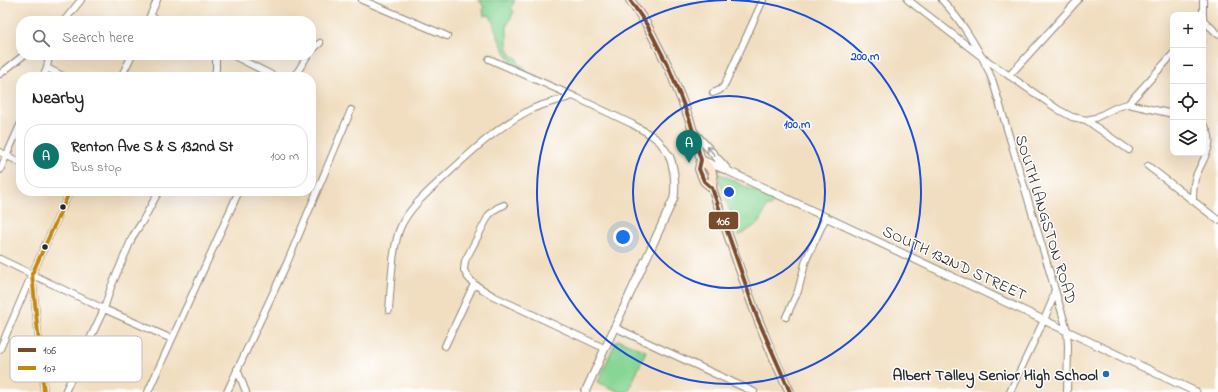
<!DOCTYPE html>
<meta charset="utf-8">
<style>
body{margin:0;font-family:"Indie Flower",sans-serif;background:#f6f6f6;color:#222}
.controls{position:absolute;right:12px;top:12px;display:grid;overflow:hidden;border-radius:8px;box-shadow:0 4px 16px #0002}
.controls button{width:36px;height:36px;display:grid;place-items:center;padding:0;border:0;border-bottom:1px solid #e0e0e0;background:#fff;color:#222;font:20px sans-serif}
.you{position:absolute;left:623px;top:237px;width:14px;height:14px;margin:-10px;border:3px solid #fff;border-radius:50%;background:#1a73e8;box-shadow:0 0 0 6px #1a73e833}
.badge{display:grid;place-items:center;width:26px;height:26px;border-radius:50%;background:#0f766e;color:#fff;font-size:13px;font-weight:700}
.pin{position:absolute;translate:-50% -33px;filter:drop-shadow(0 1px 2px #0008)}
.pin::after{content:'';position:absolute;top:21px;width:14px;height:12px;background:inherit;clip-path:polygon(0 0,100% 0,50% 100%)}
.list{margin:0;padding:0;list-style:none}
h2{display:flex;justify-content:space-between;align-items:center;height:52px;margin:0;padding:0 16px;font-size:17px}
h2 small{font-size:13px;font-weight:400;color:#767676}
.list li{display:grid;grid-template-columns:26px 1fr auto;gap:12px;align-items:center;box-sizing:border-box;height:64px;margin:0 8px 8px;padding:0 8px;border:1px solid #e0e0e0;border-radius:16px}
.list b{display:block;font-size:15px;white-space:nowrap}
.list p{margin:0;font-size:13px;white-space:nowrap;color:#767676}
.list em{font-size:13px;font-style:normal;color:#767676}
.icon{flex:none;width:22px;height:22px;fill:none;stroke:currentColor;stroke-width:2;stroke-linecap:round;stroke-linejoin:round}
.map{position:relative;flex:none;width:1218px;height:392px;overflow:hidden}
.search{position:absolute;background:#fff;box-shadow:0 4px 16px #0002;left:16px;top:16px;width:300px;height:44px;display:flex;align-items:center;gap:10px;box-sizing:border-box;padding:0 14px;border-radius:16px;color:#767676;font-size:15px}
.panel{position:absolute;background:#fff;box-shadow:0 4px 16px #0002;left:16px;top:72px;width:300px;height:124px;border-radius:16px}
.map>svg:first-child{display:block}
</style>
<div class="map">
<svg width="1218" height="392" viewBox="0 0 1218 392">
<rect width="100%" height="100%" fill="#fff"/>
<filter id="ink" filterUnits="userSpaceOnUse"><feTurbulence type="fractalNoise" baseFrequency=".025" numOctaves="2"/><feDisplacementMap in="SourceGraphic" scale="8" xChannelSelector="R" yChannelSelector="G"/><feConvolveMatrix kernelMatrix="1 2 1 2 8 2 1 2 1" color-interpolation-filters="sRGB"/></filter>
<filter id="wash" filterUnits="userSpaceOnUse"><feTurbulence type="fractalNoise" baseFrequency=".012" numOctaves="4" result="noise"/><feDisplacementMap in="SourceGraphic" scale="16" xChannelSelector="R" yChannelSelector="G"/><feGaussianBlur stdDeviation="0.9" result="paint"/><feColorMatrix in="noise" values="0 0 0 0 0 0 0 0 0 0 0 0 0 0 0 0 0 1.4 0 .05"/><feComposite in="paint" operator="in"/></filter>
<g filter="url(#wash)">
<rect width="100%" height="100%" fill="#f1dec0"/>
<path fill="#88d695" stroke="#5a8060" d="M479,0H515L511,8L514,11L507,26V46L512,56L517,58L519,65L524,67L526,72C504,62 498,35 490,15L484,16L483,9L484,7Z
M716,172L774,201L771,206H767L760,222L739,236Z
M619,340L646,351L628,392H620L598,382L616,341Z"/>
</g>
<g filter="url(#ink)">
<g fill="none" stroke-linecap="round" stroke-linejoin="round">
<defs>
<path id="minor" d="M362,0L447,36
M908,0L982,57L1059,110L1072,117L1086,120L1095,118L1117,107L1128,104L1173,114
M942,0C962,21 983,55 993,82L1067,330L1068,346L1067,392
M150,16L160,21
M1203,20V0
M1203,20L1218,34
M64,21L81,0
M148,21L157,0
M311,51L320,43
M232,55L276,77
M489,59L573,96L632,124L651,135L659,141L669,155
M47,68L65,77
M0,74L24,55
M1009,76L1078,0
M43,77L47,68L49,55
M121,77L132,55
M214,77L216,69V55
M293,77L298,71L308,55
M713,93L720,90L724,86L763,0
M1128,104L1173,54
M1086,120L1129,150
M0,152L21,163
M1148,166L1218,220
M0,170L21,123
M1193,201C1193,192 1193,184 1196,176C1203,158 1218,142 1203,124
M504,205L497,208L489,215L465,261L464,270L467,276L474,284L493,296L604,348
M0,259L104,309L172,339
M32,274L44,392
M389,310C391,287 392,245 401,226C410,207 428,192 443,178C470,153 497,127 530,110C543,103 559,101 573,96
M786,317L798,291L806,260L826,217
M614,327L754,392
M445,346L474,284
M0,349L32,274L70,191
M237,369L246,392
M65,392L104,309L111,287L133,236L142,222L159,191
M148,392L239,191
M227,392L287,263L351,110
M1010,392L1044,320L1052,301L1054,292"/>
<path id="tertiary" d="M693,131L726,168
M704,161L726,170L1196,392
M585,392L674,198C676,182 675,170 669,155"/>
<path id="secondary" d="M630,0L647,25L669,68L690,121L701,160L699,169L704,181L712,188
M701,160C713,169 714,173 712,188C736,257 757,327 790,392"/>
</defs>
<use href="#minor" stroke="#8e8476" stroke-width="8"/>
<use href="#tertiary" stroke="#8e8476" stroke-width="9"/>
<use href="#secondary" stroke="#8e8476" stroke-width="10"/>
<use href="#minor" stroke="#fff" stroke-width="6"/>
<use href="#tertiary" stroke="#fff" stroke-width="7"/>
<use href="#secondary" stroke="#fce5cf" stroke-width="8"/>
<defs>
<path id="bus-1" d="M630,0L647,25L669,68L690,121L701,160L699,169L704,181L712,188L757,317L790,392"/>
<path id="bus-2" d="M32,274L44,392
M32,274L70,191"/>
</defs>
<use href="#bus-1" stroke="#fff" stroke-width="7"/>
<use href="#bus-2" stroke="#fff" stroke-width="7"/>
<use href="#bus-1" stroke="#7a4b2a" stroke-width="4"/>
<use href="#bus-2" stroke="#c4870b" stroke-width="4"/>
</g>
<defs><path id="oneway-shaft" d="M-6 0H5M1.5-3L5.5 0L1.5 3" fill="none" stroke-width="1.6" stroke-linecap="round" stroke-linejoin="round"/></defs>
<use stroke="#a0a0a0" href="#oneway-shaft" transform="translate(711 151) rotate(-130)"/>
</g>
<g fill="none" stroke="#1d4ed8" stroke-width="2">
<circle cx="729" cy="192" r="96"/>
<path d="M731 0A192 192 0 1 1 727 0"/>
</g>
<g fill="#2b2b2b" stroke="#fff" stroke-width="1.5">
<circle cx="63" cy="207" r="3.5"/>
<circle cx="45" cy="247" r="3.5"/>
</g>
<circle fill="#1f6fb2" stroke="#fff" stroke-width="1.5" cx="1106" cy="374" r="4"/>
<g text-anchor="middle" stroke-width="3" stroke-linejoin="round" paint-order="stroke">
<g font-size="16" fill="#2b2b2b" stroke="#fff">
<text transform="translate(1047 219) rotate(73)" y="6">SOUTH LANGSTON ROAD</text>
<text transform="translate(955 262) rotate(25)" y="6">SOUTH 132ND STREET</text>
</g>
<g font-size="16" font-weight="bold" fill="#2b2b2b" stroke="#fff" text-anchor="end">
<text x="1098" y="380">Albert Talley Senior High School</text>
</g>
</g>
<rect x="10" y="336" width="132" height="46" rx="6" fill="#fff" stroke="#bfbfbf" stroke-width="1"/>
<rect x="18" y="348" width="18" height="4" fill="#7a4b2a"/>
<rect x="18" y="366" width="18" height="4" fill="#c4870b"/>
<g font-size="11" fill="#2b2b2b">
<text x="43" y="354">106</text>
<text x="43" y="372">107</text>
</g>
<circle cx="729" cy="192" r="6" fill="#1d4ed8" stroke="#fff" stroke-width="2"/>
<g font-size="12" text-anchor="middle" font-weight="bold" fill="#1d4ed8" stroke="#fff" stroke-width="3" stroke-linejoin="round" paint-order="stroke">
<text x="865" y="60">200 m</text>
<text x="797" y="128">100 m</text>
</g>
<rect stroke="#fff" stroke-width="1.5" x="708" y="211" width="31" height="19" rx="4" fill="#7a4b2a"/>
<g font-size="11" text-anchor="middle" font-weight="bold" fill="#fff">
<text x="723" y="225">106</text>
</g>
</svg>
<div class="controls">
<button>+</button>
<button>−</button>
<button><svg class="icon" aria-label="locate" viewBox="0 0 24 24"><circle cx="12" cy="12" r="6"/><path d="M12 2v4M12 18v4M2 12h4M18 12h4"/></svg></button>
<button><svg class="icon" aria-label="layers" viewBox="0 0 24 24"><path d="M12 4l9 5-9 5-9-5zM3 14l9 5 9-5"/></svg></button>
</div>
<div class="you"></div>
<div class="pin badge" style="left:689px;top:163px">A</div>
<div class="search"><svg class="icon" aria-label="search" viewBox="0 0 24 24"><circle cx="10" cy="10" r="6"/><path d="M15 15l6 6"/></svg>Search here</div>
<section class="panel">
<h2>Nearby<small></small></h2>
<ul class="list">
<li><span class="badge">A</span><div><b>Renton Ave S &amp; S 132nd St</b><p>Bus stop</p></div><em>100 m</em></li>
</ul>
</section>
</div>
